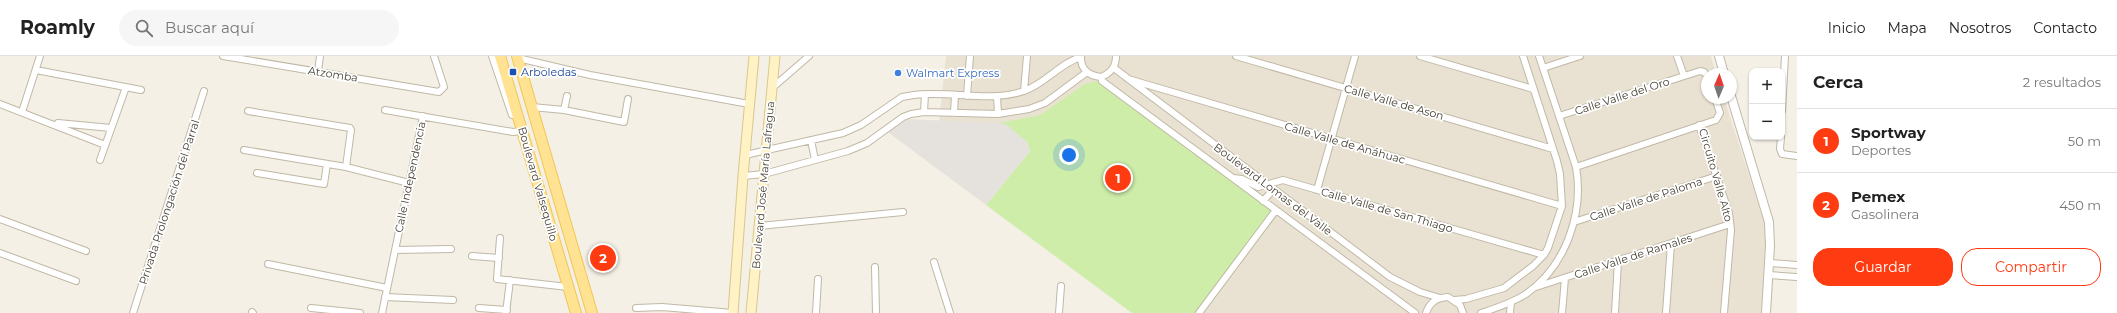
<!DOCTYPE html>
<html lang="es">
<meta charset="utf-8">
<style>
body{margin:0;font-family:Montserrat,sans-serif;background:#f6f6f6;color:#222}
.controls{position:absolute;right:12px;top:12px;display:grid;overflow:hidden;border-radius:8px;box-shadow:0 1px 3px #0004}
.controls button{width:36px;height:36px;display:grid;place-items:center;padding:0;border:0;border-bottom:1px solid #e0e0e0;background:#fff;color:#222;font:20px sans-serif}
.compass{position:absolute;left:1701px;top:12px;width:36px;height:36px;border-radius:50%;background:#fff;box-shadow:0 1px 3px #0004;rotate:2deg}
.you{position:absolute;left:1069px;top:99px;width:14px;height:14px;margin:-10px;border:3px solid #fff;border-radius:50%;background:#1a73e8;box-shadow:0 0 0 6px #1a73e833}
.badge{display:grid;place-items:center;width:26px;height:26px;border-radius:50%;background:#ff3b11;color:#fff;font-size:13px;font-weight:700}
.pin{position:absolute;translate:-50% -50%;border:2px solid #fff;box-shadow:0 1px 4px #0006}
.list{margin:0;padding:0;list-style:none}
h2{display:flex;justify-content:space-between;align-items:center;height:52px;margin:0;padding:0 16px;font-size:17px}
h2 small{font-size:13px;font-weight:400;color:#767676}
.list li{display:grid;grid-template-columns:26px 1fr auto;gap:12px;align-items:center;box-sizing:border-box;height:64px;padding:0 16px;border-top:1px solid #e0e0e0}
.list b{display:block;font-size:15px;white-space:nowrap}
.list p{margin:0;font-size:13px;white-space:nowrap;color:#767676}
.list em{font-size:13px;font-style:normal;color:#767676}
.actions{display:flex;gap:8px;padding:12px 16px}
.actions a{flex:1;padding:9px 0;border:1px solid #ff3b11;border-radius:16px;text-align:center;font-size:14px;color:#ff3b11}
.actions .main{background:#ff3b11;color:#fff}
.icon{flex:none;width:22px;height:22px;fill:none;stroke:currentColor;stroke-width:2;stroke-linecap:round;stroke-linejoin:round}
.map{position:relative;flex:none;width:1797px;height:257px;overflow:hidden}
header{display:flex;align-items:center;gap:24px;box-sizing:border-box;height:56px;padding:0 20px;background:#fff;border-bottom:1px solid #e0e0e0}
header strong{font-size:19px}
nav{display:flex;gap:22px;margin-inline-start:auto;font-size:14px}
.search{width:280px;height:36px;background:#f6f6f6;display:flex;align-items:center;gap:10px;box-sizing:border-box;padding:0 14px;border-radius:22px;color:#767676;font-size:15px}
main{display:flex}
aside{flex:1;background:#fff}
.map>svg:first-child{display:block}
</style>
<header>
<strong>Roamly</strong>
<div class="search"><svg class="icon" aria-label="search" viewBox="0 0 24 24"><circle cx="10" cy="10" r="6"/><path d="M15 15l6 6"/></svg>Buscar aquí</div>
<nav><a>Inicio</a><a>Mapa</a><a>Nosotros</a><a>Contacto</a></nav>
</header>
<main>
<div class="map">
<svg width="1797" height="257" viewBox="0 0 1797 257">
<rect width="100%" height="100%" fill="#f4f0e5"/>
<path fill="#e9e2d2" d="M946,0H1711L1716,18H1707V42H1724L1766,172L1762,257H1198L1034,63L1012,68L939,66Z"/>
<path fill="#cdeda9" d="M1097,25L1273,155L1196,257H1132L986,149L1030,95L1027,86L1000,67L1040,59L1085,28Z"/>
<path fill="#e5e2de" d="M904,63L1000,67L1007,69L1027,86L1030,95L986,149L885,74Z"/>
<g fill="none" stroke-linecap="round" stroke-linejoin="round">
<defs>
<path id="minor" d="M223,0L439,36L444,31L434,0
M492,0L512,59
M1081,0C1080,13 1089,20 1101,21C1111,17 1116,11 1116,0
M1236,0L1553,93
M1420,0L1533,33
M1677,0L1684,20
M518,2L590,19L749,48
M1114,12L1390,221L1420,236L1440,242
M1543,12L1580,0
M36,14L141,34
M318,16L320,0
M1101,21L1102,25L1415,257
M1128,23L1562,150
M772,32L809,0
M1024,35L1027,0
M967,40L970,0
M997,40L998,58
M0,48L105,89
M532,51L564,54L624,66L628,43
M385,54L513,76L522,75
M564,54L567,40
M248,55L350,72L351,74L346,111
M1782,55L1785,0
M22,56L40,0
M924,56L925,38
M954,57L955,39
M1559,60L1700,15L1704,16L1707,20
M58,67L111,72
M1699,69L1729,157L1731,174L1724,257
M1781,81L1780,93L1782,98L1797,100
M811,84L815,104
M244,94L346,111L409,127
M745,99L843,77L861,69L902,41L914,39C950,34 988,47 1024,35C1045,28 1060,7 1081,1
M100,104L126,31
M1576,111L1716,64L1720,57L1715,42
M257,117L324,128L327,108
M743,120L764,118L848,95L867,87L903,61L911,58L924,56L998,58L1029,53L1045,47L1087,16
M1233,122L1242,123L1258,131L1283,124L1544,199
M1317,134L1355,0
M1263,145L1274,133
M0,163L86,195
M1574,166L1717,120
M759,170L903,156
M500,182L497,223L568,231
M395,194L451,193
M0,197L76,225
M472,200L499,202
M934,206L950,257
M1770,207L1797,209
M268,208L387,232
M875,211L876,257
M1769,219L1797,221
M1536,231L1730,168
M385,241L453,244
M1454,244L1466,243L1504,232L1533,210L1544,199L1548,192L1562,150L1560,118L1557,105L1523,0
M311,252L360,257
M479,252L507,254
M636,252L662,251L733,257
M252,256L253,257
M133,257L204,35
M382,257L423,60
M506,257L510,224
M816,257L818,223
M1059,257L1061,230
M1199,257L1276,154
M1426,257C1430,246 1436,242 1448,241L1460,249L1463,257
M1481,257C1496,252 1512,247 1526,238C1566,210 1584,157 1576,111L1539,0
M1510,257L1511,246
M1562,257L1565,222
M1615,257L1618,205
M1666,257L1671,188"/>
<path id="tertiary" d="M1719,0L1724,18
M1731,40L1769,166L1770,190L1766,257"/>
<path id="secondary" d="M733,257L743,120L754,0
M751,257L775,0"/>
<path id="primary" d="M500,0L576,257
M517,0L592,257"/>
</defs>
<use href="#minor" stroke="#c1b8a6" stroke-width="8"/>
<use href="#tertiary" stroke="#c1b8a6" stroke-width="10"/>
<use href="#secondary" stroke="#d9c78f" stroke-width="11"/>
<use href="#primary" stroke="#f0c657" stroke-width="12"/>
<use href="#minor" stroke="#fff" stroke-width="6"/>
<use href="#tertiary" stroke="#fff" stroke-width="8"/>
<use href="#secondary" stroke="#fff2c4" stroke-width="9"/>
<use href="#primary" stroke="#ffe393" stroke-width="10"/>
</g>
<rect fill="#1a4fb4" stroke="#fff" stroke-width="1.5" x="509" y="12" width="8" height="8" rx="2"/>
<circle fill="#3f7fe0" stroke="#fff" stroke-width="1.5" cx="898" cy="17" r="4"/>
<g text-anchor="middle" stroke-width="3.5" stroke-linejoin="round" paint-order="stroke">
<g font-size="11" fill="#164399" stroke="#fff" text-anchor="start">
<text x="521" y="20">Arboledas</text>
</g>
<g font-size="11" fill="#366cbe" stroke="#fff" text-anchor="start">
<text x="906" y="21">Walmart Express</text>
</g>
<g font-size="11" fill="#474034" stroke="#fff">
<text transform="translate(333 18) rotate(9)" y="4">Atzomba</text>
<text transform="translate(1622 40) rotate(-18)" y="4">Calle Valle del Oro</text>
<text transform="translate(1394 46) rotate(16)" y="4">Calle Valle de Ason</text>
<text transform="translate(1345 87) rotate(16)" y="4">Calle Valle de Anáhuac</text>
<text transform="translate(1716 119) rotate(74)" y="4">Circuito Valle Alto</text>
<text transform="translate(410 121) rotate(-78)" y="4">Calle Independencia</text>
<text transform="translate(538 128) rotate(74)" y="4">Boulevard Valsequillo</text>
<text transform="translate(763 129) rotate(-85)" y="4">Boulevard José María Lafragua</text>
<text transform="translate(1273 133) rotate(37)" y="4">Boulevard Lomas del Valle</text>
<text transform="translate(1646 143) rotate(-18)" y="4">Calle Valle de Paloma</text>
<text transform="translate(169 146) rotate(-72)" y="4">Privada Prolongación del Parral</text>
<text transform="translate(1387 154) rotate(16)" y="4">Calle Valle de San Thiago</text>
<text transform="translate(1633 200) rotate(-18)" y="4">Calle Valle de Ramales</text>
</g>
</g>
</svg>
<div class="controls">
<button>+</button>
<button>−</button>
</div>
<svg class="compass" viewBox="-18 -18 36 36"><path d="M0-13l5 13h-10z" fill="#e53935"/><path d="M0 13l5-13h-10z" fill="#767676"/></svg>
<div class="you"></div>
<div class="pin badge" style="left:1118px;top:122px">1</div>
<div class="pin badge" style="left:603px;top:202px">2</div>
</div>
<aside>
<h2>Cerca<small>2 resultados</small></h2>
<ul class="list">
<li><span class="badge">1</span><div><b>Sportway</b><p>Deportes</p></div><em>50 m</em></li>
<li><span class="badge">2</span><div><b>Pemex</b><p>Gasolinera</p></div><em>450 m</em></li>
</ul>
<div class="actions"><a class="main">Guardar</a><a>Compartir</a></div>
</aside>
</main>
